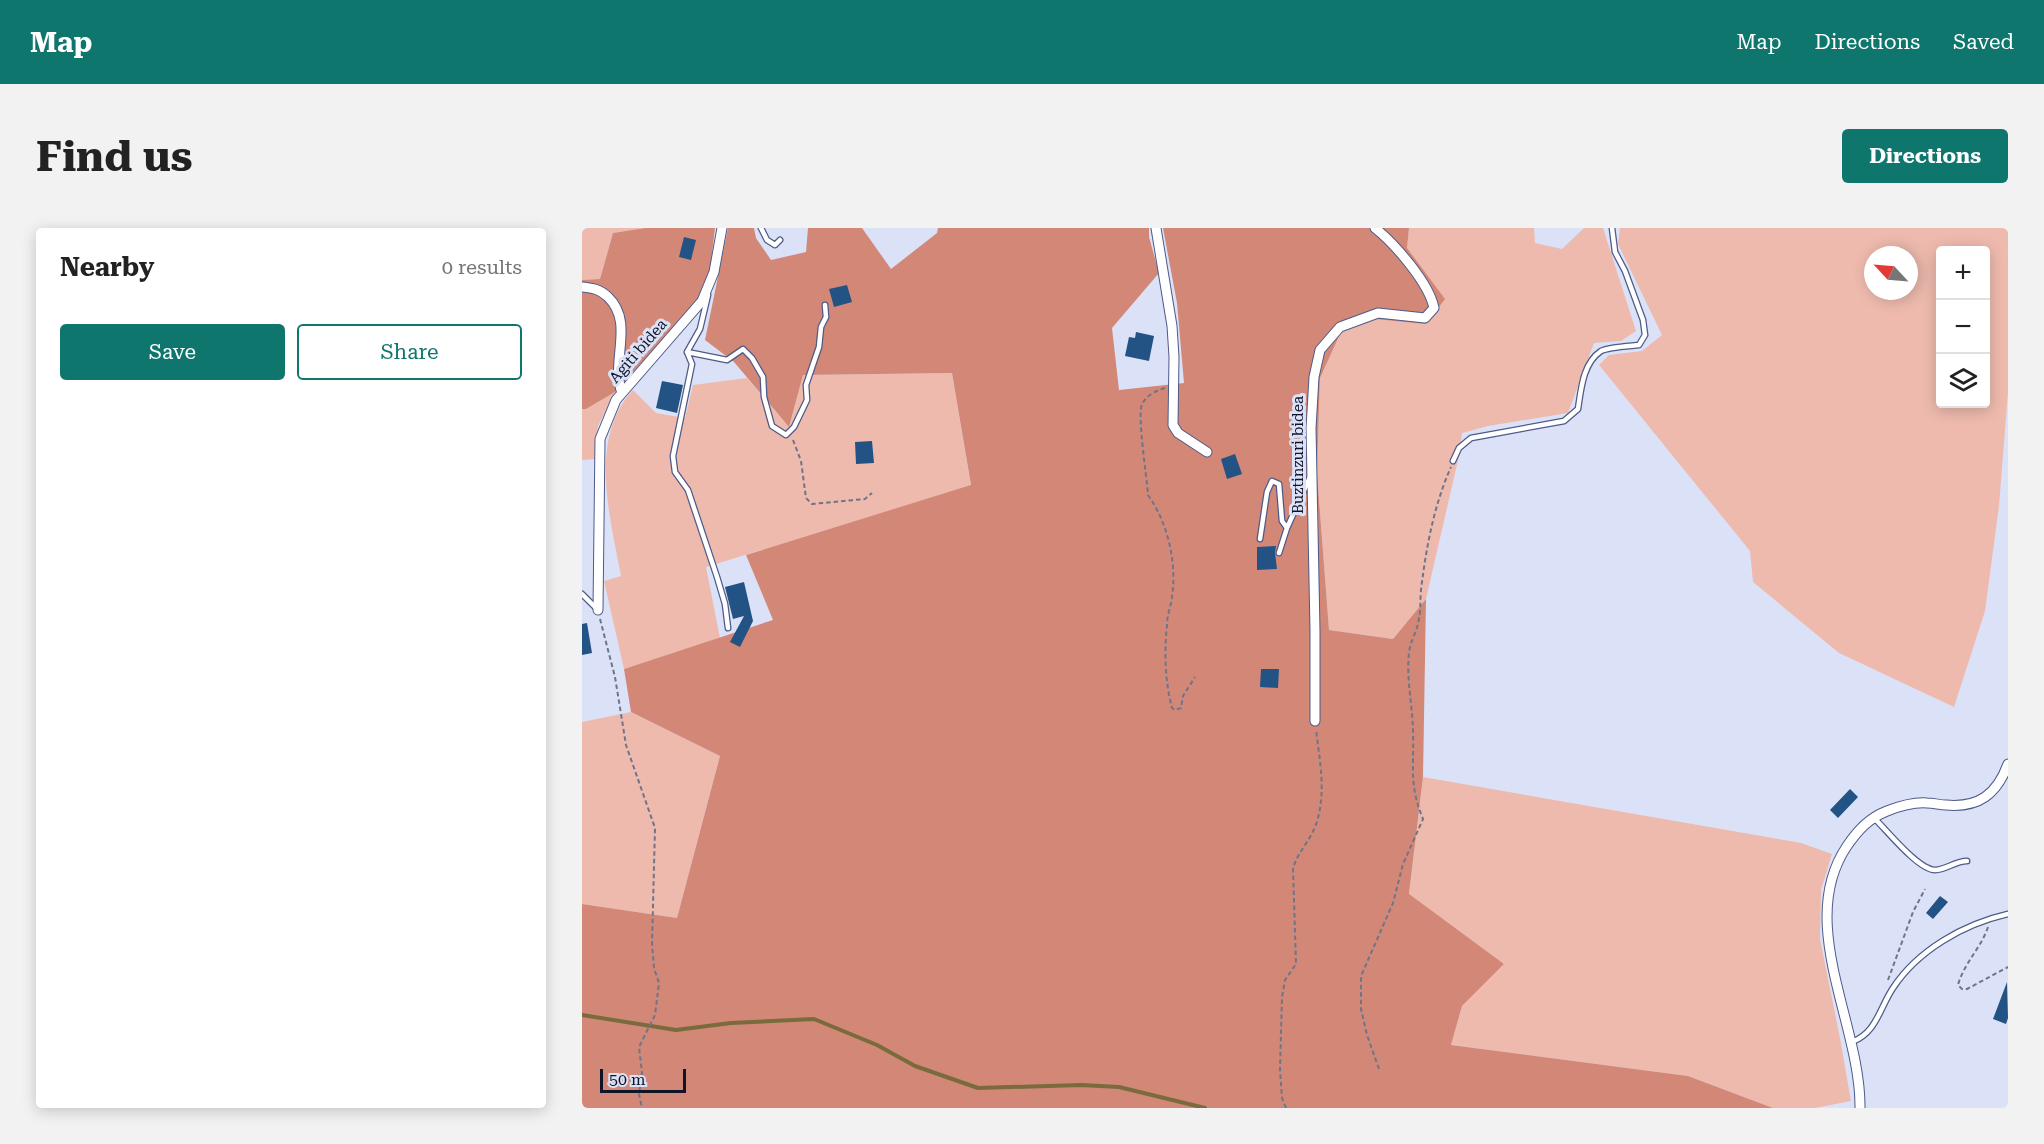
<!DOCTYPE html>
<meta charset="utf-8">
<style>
body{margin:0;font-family:"Roboto Serif",serif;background:#f2f2f2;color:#222}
.controls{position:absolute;right:18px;top:18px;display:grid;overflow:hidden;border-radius:6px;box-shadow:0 3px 15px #0003}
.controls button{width:54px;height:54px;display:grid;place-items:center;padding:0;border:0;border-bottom:2px solid #e0e0e0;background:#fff;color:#222;font:30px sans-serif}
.compass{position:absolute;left:1282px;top:18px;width:54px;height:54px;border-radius:50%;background:#fff;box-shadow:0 3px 15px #0003;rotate:296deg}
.scale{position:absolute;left:18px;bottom:15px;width:86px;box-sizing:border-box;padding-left:6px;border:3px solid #0f1426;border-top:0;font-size:16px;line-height:21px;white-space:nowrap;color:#0f1426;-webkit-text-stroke:4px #dbe2f7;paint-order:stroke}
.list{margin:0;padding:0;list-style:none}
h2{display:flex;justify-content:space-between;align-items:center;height:78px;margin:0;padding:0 24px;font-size:26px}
h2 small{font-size:20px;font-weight:400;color:#767676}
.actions{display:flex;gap:12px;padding:18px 24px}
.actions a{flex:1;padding:14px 0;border:2px solid #0f766e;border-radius:6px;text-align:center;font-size:21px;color:#0f766e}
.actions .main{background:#0f766e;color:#fff}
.icon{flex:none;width:33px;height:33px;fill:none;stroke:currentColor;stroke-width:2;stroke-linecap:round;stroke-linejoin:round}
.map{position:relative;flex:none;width:1426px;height:880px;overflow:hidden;border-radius:6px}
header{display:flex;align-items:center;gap:36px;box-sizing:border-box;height:84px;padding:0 30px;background:#0f766e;color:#fff}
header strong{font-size:28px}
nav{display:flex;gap:33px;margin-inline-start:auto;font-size:21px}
.intro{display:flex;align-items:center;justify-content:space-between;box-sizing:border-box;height:144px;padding:0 36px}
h1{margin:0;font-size:42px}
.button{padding:15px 27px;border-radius:6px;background:#0f766e;color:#fff;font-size:21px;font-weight:700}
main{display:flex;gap:36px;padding:0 36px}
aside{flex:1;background:#fff;border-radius:6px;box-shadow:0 3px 15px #0003}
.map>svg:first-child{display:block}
</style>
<header>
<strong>Map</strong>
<nav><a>Map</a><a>Directions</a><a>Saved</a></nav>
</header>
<div class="intro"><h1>Find us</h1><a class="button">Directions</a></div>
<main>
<aside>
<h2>Nearby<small>0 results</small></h2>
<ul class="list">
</ul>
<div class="actions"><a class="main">Save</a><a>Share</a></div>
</aside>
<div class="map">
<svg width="1426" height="880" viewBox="0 0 1426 880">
<rect width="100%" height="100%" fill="#dbe2f7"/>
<path fill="#eebaae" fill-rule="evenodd" d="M0,0H63L31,5L18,51L0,52Z
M827,0H952L953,15L980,21L1002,0H1021L1054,103L1039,113L1012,115L986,185L906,198L880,205L877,228L844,371L811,411L747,402L735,245L738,150L759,104L793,91L825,20Z
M1038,0H1426V164L1417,278L1403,383L1372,479L1257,425L1171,354L1168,323L1017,137L1027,127L1060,123L1080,107L1036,16ZM1358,22H1404V176H1358ZM1291,27H1327V63H1291Z
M370,145L389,258L124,339L138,410L42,441L22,353L39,348C28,289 6,210 51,162L74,185L103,190L111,157L165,150L207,199L221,147Z
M33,164L16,198L14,231L0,232V181H4Z
M49,484L138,528L95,690L0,676V494Z
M841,549L1219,615L1250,626L1239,662L1238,711L1258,810L1269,873L1233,880H1191L1106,848L869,817L880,778L922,736L827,667Z"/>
<path fill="#d38777" d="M63,0H133L128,42L117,71L33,164L4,181H0V52L18,51L31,5Z
M146,0H172L174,10L189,32L224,24L226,0H280L309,41L355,5L356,0H567V9L577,45L530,100L537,162L602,155L595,75L581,0H827L825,20L863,71L844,96L793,91L759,104L738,150L735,245L747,402L811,411L844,371L841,549L827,666L922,736L880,778L869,817L1106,848L1191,880H0V676L95,690L138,528L49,484L42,441L191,392L164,327L389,257L370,145L221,147L207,199L152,134L123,112Z"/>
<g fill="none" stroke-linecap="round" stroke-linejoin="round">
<path stroke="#796b3d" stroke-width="4" d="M0,787L94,802L149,795L232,791L295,817L333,838L396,860L499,857L537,859L623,880"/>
</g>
<path fill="#235284" d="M102,9L114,12L109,32L97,29Z
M265,57L270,74L252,79L247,61Z
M554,104L572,108L567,133L543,128L547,109L553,110Z
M80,153L101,157L95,185L74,180Z
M290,213L292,235L274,236L273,214Z
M653,226L660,246L645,251L639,231Z
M694,318L693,325L695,341L675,342V319Z
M162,354L171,393L158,419L148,414L162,388L151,391L143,359Z
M5,395L10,425L0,427V396Z
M679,441H697L696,460L678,459Z
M1268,561L1276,569L1256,590L1248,582Z
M1358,668L1366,674L1351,691L1344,685Z
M1425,754L1426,790L1424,796L1411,791Z"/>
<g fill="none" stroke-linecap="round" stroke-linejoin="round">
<defs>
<path id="service" d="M179,0L185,12L193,17L198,12
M126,67L118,101L105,124L110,136L91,228L93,244L106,262L135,349L143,376L146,400
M105,124L145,132L161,121L170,130L181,149L182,169L190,198L204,207L212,199L225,172L224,157L237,119L239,99L244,89L243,77
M871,233L877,220L889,210L982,193L996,181C999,161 1001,135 1019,123C1026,119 1048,118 1057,117L1063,107L1061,92L1043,43L1033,24L1030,0
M678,311L685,264L690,253L697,256L700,293L705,300
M697,325L705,300L728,249
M0,366L14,380
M1291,589C1304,601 1336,642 1353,642C1364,642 1373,633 1385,633
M1270,814C1295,804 1297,781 1311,760C1336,722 1382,696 1426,686"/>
<path id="minor" d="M574,0L590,98L592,129L591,197L596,205L625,224
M0,59C10,60 18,61 26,69C53,95 28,133 40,165
M16,382L18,211L34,172L120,73L132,44L140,0
M733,493V403L729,200L732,149L738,122L758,99L796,85L843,90L852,80C847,55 813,16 793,0
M1278,880C1279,796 1213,695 1265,618C1276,602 1287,590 1305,583C1318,578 1332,574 1345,575C1352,575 1358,577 1364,577C1397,580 1415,566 1426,536"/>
</defs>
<use href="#service" stroke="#4e5a88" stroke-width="7"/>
<use href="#minor" stroke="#4e5a88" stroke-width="11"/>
<path stroke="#6f7589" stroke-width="2" stroke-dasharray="4.5 3" stroke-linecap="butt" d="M583,160C573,163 565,167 560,176C555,188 565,250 566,267C586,295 595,335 590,369C589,378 585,387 585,397C582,424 583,453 590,480L593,482L599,480L601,468L613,449
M211,212L219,233L224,270L230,276L283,271L290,265
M18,391L33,449L44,517L73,600L70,716L72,740L77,755L73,787L57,819L60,845L57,866L60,880
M1406,699C1399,720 1382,735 1376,757L1380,761H1385L1426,739
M1306,752L1331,684L1343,661
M797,841L785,807L779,781V748L811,675L821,636L841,591C827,557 832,541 831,506C831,479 824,452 827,425C828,413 836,402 837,390C839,381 838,372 839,362C844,320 852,277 869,239
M704,880L700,870L698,842L700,769L703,752L714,736L711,641C715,625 727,614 733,599C745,568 738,534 734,502"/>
<use href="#service" stroke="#fff" stroke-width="4.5"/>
<use href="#minor" stroke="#fff" stroke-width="9"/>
</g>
<g text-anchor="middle" stroke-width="6" stroke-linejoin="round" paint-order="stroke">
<g font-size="15" fill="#0f1426" stroke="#dbe2f7">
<text transform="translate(56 123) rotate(-49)" y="5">Agiti bidea</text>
<text transform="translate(716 227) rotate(-90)" y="5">Buztinzuri bidea</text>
</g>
</g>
</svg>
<div class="controls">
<button>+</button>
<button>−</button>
<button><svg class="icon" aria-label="layers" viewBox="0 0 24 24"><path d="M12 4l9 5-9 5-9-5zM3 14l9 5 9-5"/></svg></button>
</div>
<svg class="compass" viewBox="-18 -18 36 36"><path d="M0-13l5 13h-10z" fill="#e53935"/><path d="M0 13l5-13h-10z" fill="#767676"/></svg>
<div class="scale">50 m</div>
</div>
</main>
